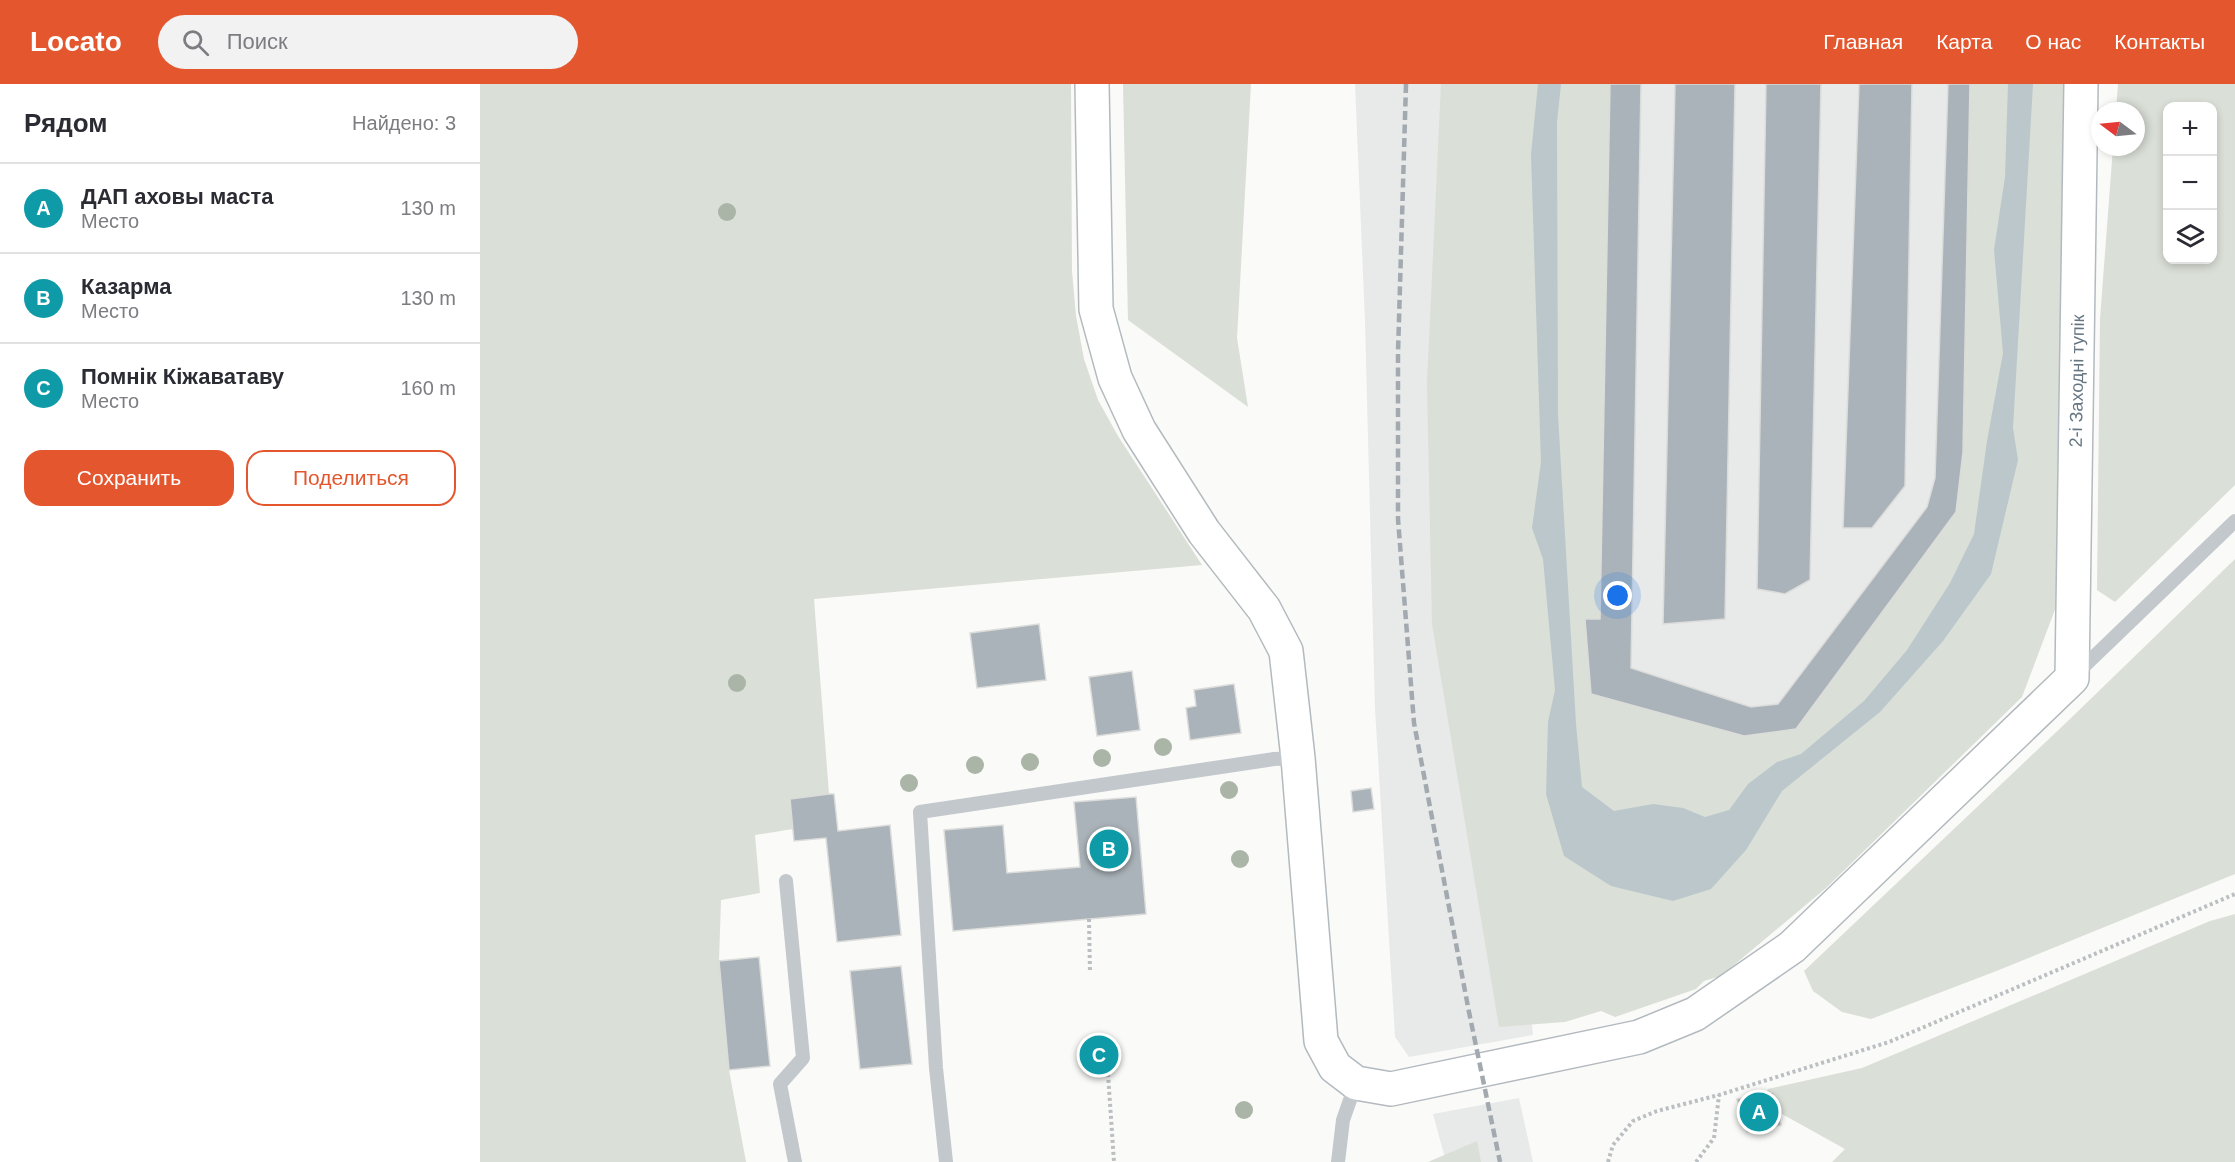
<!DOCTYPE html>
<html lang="ru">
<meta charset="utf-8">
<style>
body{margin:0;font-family:Helvetica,sans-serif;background:#f2f2f3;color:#2b2b33}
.controls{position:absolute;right:18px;top:18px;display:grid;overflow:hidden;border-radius:12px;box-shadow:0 3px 9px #0003}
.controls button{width:54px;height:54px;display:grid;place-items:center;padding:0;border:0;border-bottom:2px solid #e1e1e2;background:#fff;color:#2b2b33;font:30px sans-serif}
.compass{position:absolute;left:1611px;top:18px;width:54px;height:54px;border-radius:50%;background:#fff;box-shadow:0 3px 9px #0003;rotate:286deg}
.you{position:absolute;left:1138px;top:512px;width:21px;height:21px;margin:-15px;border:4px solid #fff;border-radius:50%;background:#1a73e8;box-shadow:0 0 0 9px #1a73e833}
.badge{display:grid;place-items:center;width:39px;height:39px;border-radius:50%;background:#e4572e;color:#fff;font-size:20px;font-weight:700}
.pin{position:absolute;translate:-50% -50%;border:3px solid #fff;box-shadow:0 2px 6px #0006}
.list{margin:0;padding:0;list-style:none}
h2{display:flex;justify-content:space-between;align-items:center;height:78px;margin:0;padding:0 24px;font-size:26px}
h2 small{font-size:20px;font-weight:400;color:#7c7c81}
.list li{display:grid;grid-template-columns:39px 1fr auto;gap:18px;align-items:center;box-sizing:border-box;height:90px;padding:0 24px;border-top:2px solid #e1e1e2}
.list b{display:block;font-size:22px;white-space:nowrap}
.list p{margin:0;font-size:20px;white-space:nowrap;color:#7c7c81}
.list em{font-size:20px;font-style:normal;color:#7c7c81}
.actions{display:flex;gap:12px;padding:18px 24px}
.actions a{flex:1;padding:14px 0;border:2px solid #e4572e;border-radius:18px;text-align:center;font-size:21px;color:#e4572e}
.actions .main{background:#e4572e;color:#fff}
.icon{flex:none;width:33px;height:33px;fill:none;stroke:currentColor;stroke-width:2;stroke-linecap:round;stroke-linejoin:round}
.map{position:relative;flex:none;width:1755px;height:1078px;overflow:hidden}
header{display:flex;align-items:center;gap:36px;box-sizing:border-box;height:84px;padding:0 30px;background:#e4572e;color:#fff}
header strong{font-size:28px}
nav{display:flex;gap:33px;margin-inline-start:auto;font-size:21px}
.search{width:420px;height:54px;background:#f2f2f3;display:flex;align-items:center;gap:15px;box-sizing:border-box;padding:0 21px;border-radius:33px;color:#7c7c81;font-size:22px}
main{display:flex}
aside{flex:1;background:#fff}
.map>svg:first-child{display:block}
</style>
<header>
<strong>Locato</strong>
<div class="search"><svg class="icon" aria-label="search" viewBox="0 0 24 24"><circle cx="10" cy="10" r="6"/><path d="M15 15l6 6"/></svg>Поиск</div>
<nav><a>Главная</a><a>Карта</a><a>О нас</a><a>Контакты</a></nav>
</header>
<main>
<aside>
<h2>Рядом<small>Найдено: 3</small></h2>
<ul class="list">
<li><span class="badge" style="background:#0f9aa8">A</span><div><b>ДАП аховы маста</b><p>Место</p></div><em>130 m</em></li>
<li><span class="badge" style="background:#0f9aa8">B</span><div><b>Казарма</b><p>Место</p></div><em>130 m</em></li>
<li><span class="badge" style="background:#0f9aa8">C</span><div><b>Помнік Кіжаватаву</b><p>Место</p></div><em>160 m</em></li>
</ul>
<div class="actions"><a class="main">Сохранить</a><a>Поделиться</a></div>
</aside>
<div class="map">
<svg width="1755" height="1078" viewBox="0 0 1755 1078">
<rect width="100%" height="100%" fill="#fafaf8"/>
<path fill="#e8e9e9" d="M875,0H1015L1004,483L1053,951L929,973L915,953L895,625L885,237Z
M1127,0H1490L1483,368L1476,428L1316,645L1264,652L1111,610L1098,518Z
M1039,1014L1053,1078H966L953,1030Z"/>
<path fill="#dadfd7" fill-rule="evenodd" d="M0,0H591L592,187L596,232L604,275L618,316L638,352L722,481L334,515L349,710L310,715L313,745L275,751L280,809L241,816L239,877L249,986L266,1078H0Z
M643,0H771L757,254L768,323L648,236Z
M961,0H1130L1120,535L1105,536L1111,610L1264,652L1316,645L1476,428L1483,368L1490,0H1584L1576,523L1542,613L1346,804L1241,892L1224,897L1216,905L1135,933L1121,927L1085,938L1019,943L952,540L947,300Z
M1638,0H1755V401L1635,518L1617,506L1620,235L1633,63H1656V27H1636ZM1688,22H1732V176H1688Z
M1755,475V790L1519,886L1391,935L1362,928L1333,907L1324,887L1590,635Z
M1755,830V1078H1352L1365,1065L1282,1019L1288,1005L1382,984L1730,837Z
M997,1057L1001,1078H948Z"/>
<path fill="#bbc7cb" d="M1058,0H1081L1077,38L1078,331L1096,640L1102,703L1134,727L1173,720L1203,724L1225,733L1249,726L1268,700L1297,678L1321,670L1384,617L1427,566L1470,499L1494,450L1507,357L1523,269L1514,166L1525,93L1528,0H1553L1533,344L1538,376L1511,490L1463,557L1400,628L1302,707L1266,766L1231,805L1193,817L1131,802L1084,772L1066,710L1068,638L1075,606L1063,475L1052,444L1061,378L1051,71Z"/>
<path fill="#aab3b9" stroke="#dcdcda" stroke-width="1.5" d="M1130,0H1161L1151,584L1271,623L1298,620L1447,423L1455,394L1468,0H1490L1483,368L1476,428L1316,645L1264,652L1111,610L1105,535H1120Z
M1195,0H1255L1245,535L1183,540Z
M1286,0H1341L1330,496L1305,510L1277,505Z
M1379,0H1432L1425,402L1392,444H1363Z
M559,540L566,596L497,604L490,549Z
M652,587L660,646L617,652L609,593Z
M754,600L761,649L710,656L706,624L716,622L714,606Z
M891,704L894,725L873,728L871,707Z
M349,710H354L358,747L410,741L421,851L357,858L346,754L314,757L310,715Z
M656,713L666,830L473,847L464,746L523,741L527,789L600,783L594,718Z
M279,873L290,982L249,986L239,877Z
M421,882L432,980L380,985L370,887Z
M1293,1008L1301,1041L1267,1048L1257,1015Z"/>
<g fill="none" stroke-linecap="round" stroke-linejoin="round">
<defs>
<path id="secondary" d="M612,0L616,225L635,294L659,346L724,448L784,525L806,567L818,674L841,957L855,983L876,999L911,1005L1159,953L1215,930L1312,863L1592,594L1601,0"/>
</defs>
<use href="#secondary" stroke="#b3babf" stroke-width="36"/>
<path stroke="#bbbfc2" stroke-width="4" stroke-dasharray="3 3" stroke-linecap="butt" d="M609,835L610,889
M628,990L634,1078
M1128,1078L1133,1061L1153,1037L1177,1027L1239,1011L1409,958L1755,810
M1216,1078L1234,1054L1239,1011"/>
<path stroke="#c3c8cc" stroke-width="14" d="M1596,590L1755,437
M306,797L323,974L300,1000L315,1078
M466,1078L456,984L440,728L794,675L818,674
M858,1078L863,1036L876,999"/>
<use href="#secondary" stroke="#fff" stroke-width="33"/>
<path stroke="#a2aab0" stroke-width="4.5" stroke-dasharray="9 4.5" stroke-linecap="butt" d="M926,0L918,269V435L934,639L989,928L1020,1078"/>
</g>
<g fill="#aab4a7">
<circle cx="247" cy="128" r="9"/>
<circle cx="257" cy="599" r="9"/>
<circle cx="683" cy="663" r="9"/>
<circle cx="622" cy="674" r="9"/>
<circle cx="550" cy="678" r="9"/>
<circle cx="495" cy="681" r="9"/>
<circle cx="429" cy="699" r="9"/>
<circle cx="749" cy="706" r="9"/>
<circle cx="760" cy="775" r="9"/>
<circle cx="764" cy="1026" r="9"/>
</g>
<g text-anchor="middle" stroke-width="6" stroke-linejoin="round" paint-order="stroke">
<g font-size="18" fill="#657683" stroke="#fff">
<text transform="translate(1597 297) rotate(-89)" y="6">2-і Заходні тупік</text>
</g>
</g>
</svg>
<div class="controls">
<button>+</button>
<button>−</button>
<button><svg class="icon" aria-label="layers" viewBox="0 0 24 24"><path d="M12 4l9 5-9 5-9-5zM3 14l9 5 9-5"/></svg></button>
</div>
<svg class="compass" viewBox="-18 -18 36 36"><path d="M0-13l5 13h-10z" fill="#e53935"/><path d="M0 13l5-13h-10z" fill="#7c7c81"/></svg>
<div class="you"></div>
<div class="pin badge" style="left:1279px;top:1028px;background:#0f9aa8">A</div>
<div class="pin badge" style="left:629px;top:765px;background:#0f9aa8">B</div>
<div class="pin badge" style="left:619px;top:971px;background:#0f9aa8">C</div>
</div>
</main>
